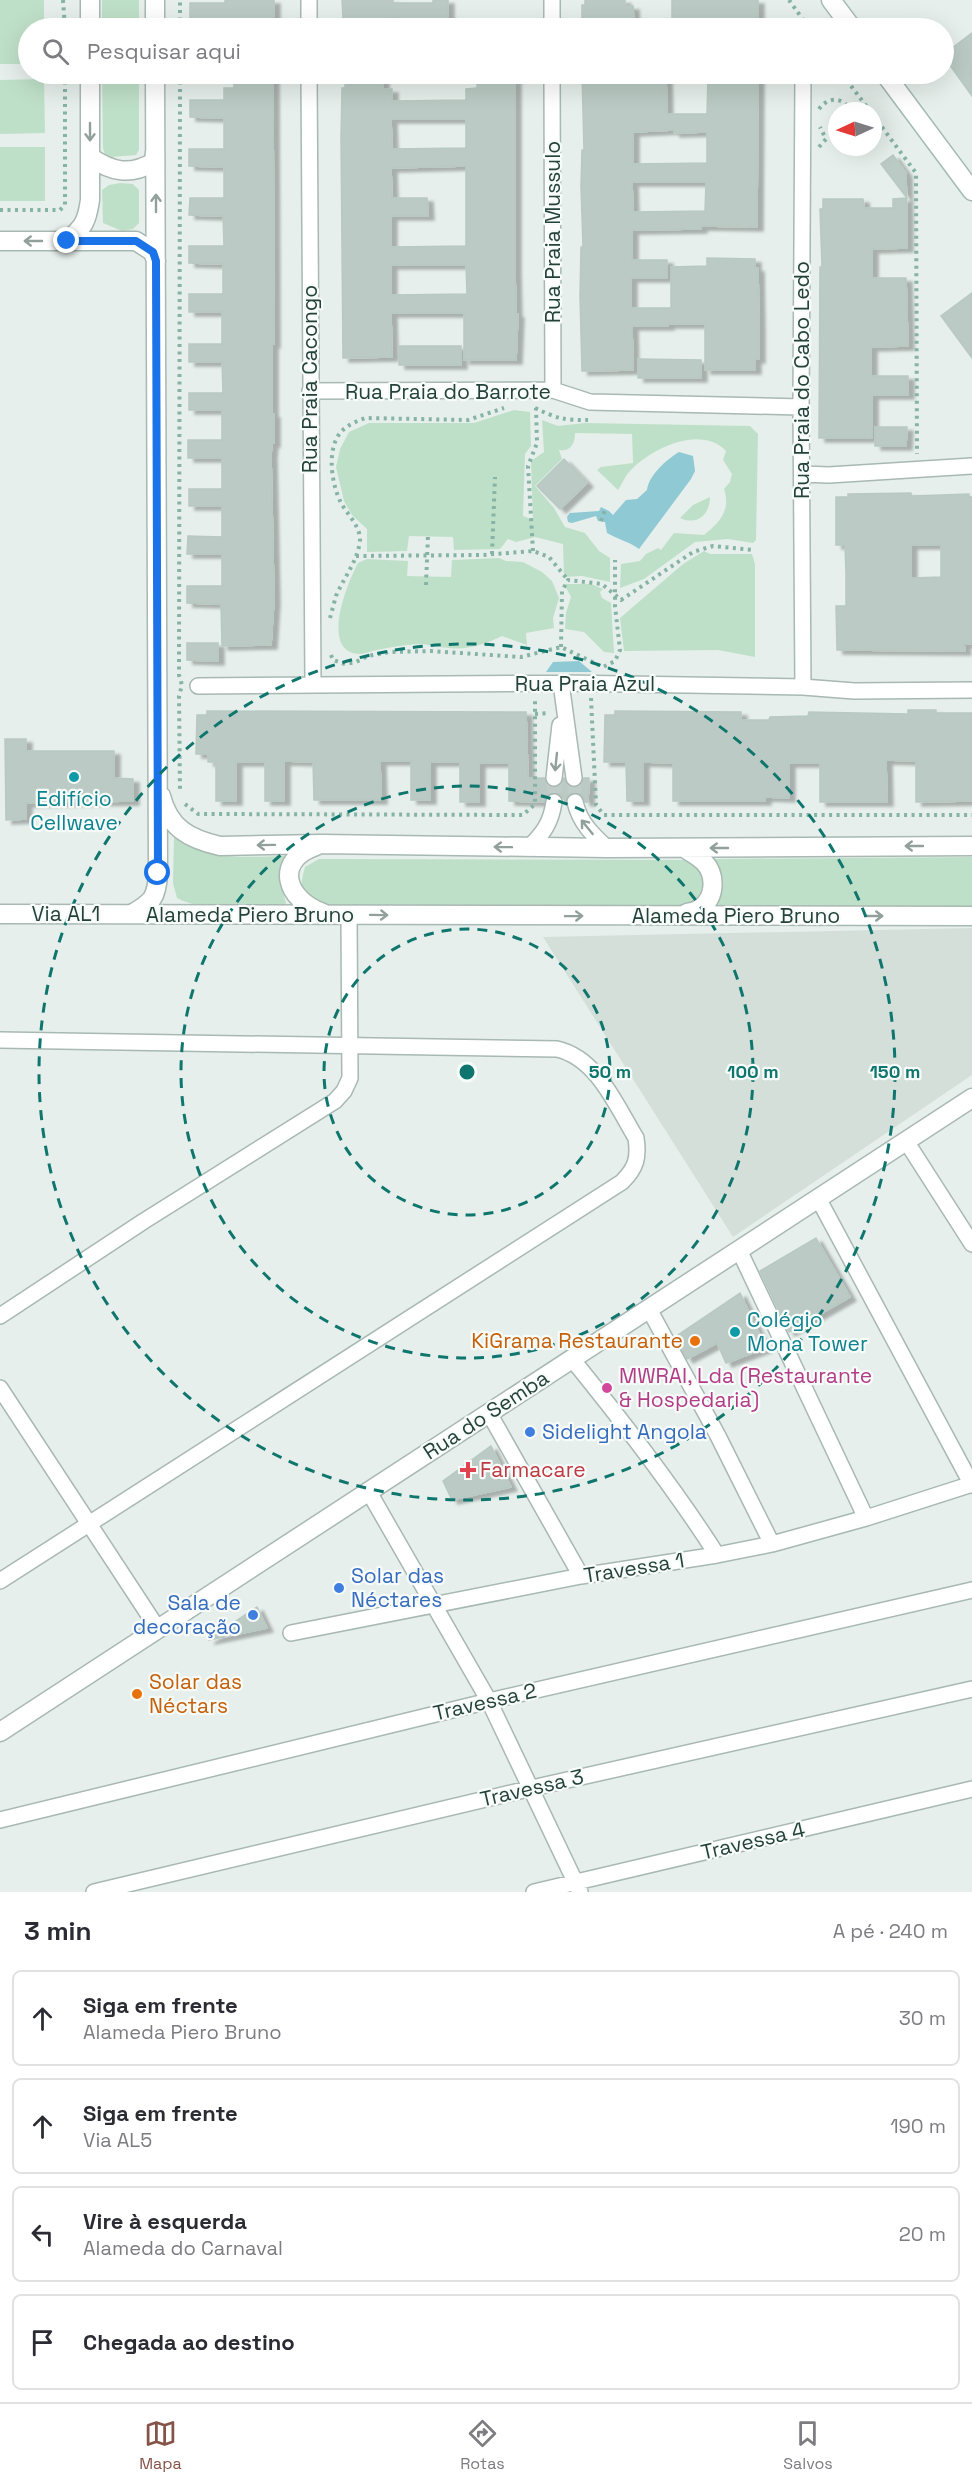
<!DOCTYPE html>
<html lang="pt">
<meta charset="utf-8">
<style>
body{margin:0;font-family:"Space Grotesk",sans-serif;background:#f2f2f3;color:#2b2b33}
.compass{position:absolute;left:828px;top:102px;width:54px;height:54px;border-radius:50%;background:#fff;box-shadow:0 6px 24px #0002;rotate:266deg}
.stop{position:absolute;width:18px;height:18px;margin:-14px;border:4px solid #1a73e8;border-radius:50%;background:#fff}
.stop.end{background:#1a73e8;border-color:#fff;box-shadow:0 2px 6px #0008}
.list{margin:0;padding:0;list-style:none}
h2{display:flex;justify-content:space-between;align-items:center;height:78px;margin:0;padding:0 24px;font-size:26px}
h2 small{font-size:20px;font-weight:400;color:#7c7c81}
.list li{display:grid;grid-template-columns:39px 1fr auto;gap:18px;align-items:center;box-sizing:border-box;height:96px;margin:0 12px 12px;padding:0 12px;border:2px solid #e1e1e2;border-radius:9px}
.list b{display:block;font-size:22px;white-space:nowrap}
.list p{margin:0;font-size:20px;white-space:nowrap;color:#7c7c81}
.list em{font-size:20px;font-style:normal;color:#7c7c81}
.icon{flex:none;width:33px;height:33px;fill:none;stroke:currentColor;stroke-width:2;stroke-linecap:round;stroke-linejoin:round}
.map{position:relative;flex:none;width:972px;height:1892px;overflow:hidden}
.search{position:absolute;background:#fff;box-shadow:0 6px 24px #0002;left:18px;right:18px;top:18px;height:66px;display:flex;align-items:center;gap:15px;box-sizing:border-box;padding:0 21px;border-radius:33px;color:#7c7c81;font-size:22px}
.sheet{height:510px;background:#fff}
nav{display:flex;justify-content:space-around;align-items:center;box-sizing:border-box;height:84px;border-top:2px solid #e1e1e2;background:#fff;font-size:16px;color:#7c7c81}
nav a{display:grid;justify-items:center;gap:3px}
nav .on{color:#855347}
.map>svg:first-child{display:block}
</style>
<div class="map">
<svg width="972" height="1892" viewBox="0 0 972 1892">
<defs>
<filter id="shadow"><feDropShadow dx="6" dy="4" stdDeviation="1.5" flood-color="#0004"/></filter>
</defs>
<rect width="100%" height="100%" fill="#e6efeb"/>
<path fill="#d4dfda" d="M972,928V1075L733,1237L543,937Z"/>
<path fill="#bfe0c8" d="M0,0H44V28H28V64H0Z
M102,0H139V28H102Z
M102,74H139V150L136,155L112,157L105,154L103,148Z
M44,79L45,133L0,134V80Z
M0,147H45V201H0Z
M120,183L133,184L139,190V223L133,229L122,231L103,223L102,190L109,185Z
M514,410L530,412L531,446L525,454L523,516L533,520L531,461L544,452L542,420L558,426L585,423L750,426L758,434L756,540L753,543L728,539L695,542L644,579L620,588L621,564L640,561L646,554L658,548L661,550L674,533L704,535C720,522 731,510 724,489L730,482L732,474L723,460L726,451C701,424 650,449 630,471C625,476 622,484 618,490L597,470L601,467L633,463L632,434L575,433C575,443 571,452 559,450L562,459L535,486L554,508L565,527L585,533L599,551L610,558V582L582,576L564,577L563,544L535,537L516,542L508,539L500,549L454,550L453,537L409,536L407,551L367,552V529L352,515L344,501L336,467L340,449L349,432L369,423H474Z
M710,497C710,514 698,526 680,518L693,505Z
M704,551L710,554H752L755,564V657L718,650L624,651L620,618L683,564Z
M499,558L506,561L523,562L542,572L552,581L559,598L553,618L554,628L526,633L527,645L502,636C481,646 465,651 440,647C433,646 426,644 418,644C404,645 390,647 377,650C371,651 364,654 359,654C319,652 348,581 358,563L367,559L408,561L407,576L451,577L452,560Z
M564,584H591L603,589L600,592L602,598L611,603L614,653L604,652L584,632L565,629L566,613L571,597Z
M174,837C214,861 240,857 285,856C280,875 281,888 287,906C255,906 204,913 177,898L173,883Z
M972,857V906H715V859Z
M319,859L691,860L703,869L705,885L700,900L686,908L317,907C300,894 299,888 305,867Z"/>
<path fill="#8ec9d4" d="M679,452L693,456L695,471L691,479L639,549C628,541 619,540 607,533L605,522L598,521L596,516L572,523L568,522L567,517L570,513L599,511L601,507L609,511L613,515L626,500L637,499L647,490C649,475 666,460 679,452Z
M579,661L592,672H546L553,662Z"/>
<path fill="#bbcac4" stroke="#b8c9c2" stroke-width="1.5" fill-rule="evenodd" filter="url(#shadow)" d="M225,0H274V18L190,21V3H225Z
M342,0H393V3H433V0H448V28H433V21H401V18L343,19Z
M585,0H625V6H633L634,28H582V5H585Z
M672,0H758V23H706V28H672Z
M972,33V96L944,57V54Z
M582,74H666L667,114H707L708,74H758L757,227L701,226V229L632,230V260H667V278H631V308H671V267L707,266V258L755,259V268H758L759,329V359H755V370H705V324H668V326H632L633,370L582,371L580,296L581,247H583L581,186L582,150H584ZM674,130V133L707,132V163L633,164V132ZM632,182H706L705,211L633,212Z
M234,78H273L274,344H272V414H274V443H272L271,455L274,600L271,645L222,646L221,604L187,603V586H222V554H187L188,536L222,537V506H189V489H222V458H188V440H222V410H189V393H223L222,362H189V344H222V312H189V294H223V264L189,263V246H224L223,216L189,215L190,198H224V167L189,166V149H224V118L190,117V100H224V88H234Z
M345,79H383V89H392V101L466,100V89L477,88V79H515V272L516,314H518L516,360H464V313H391L392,357L343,358L341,137L342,88H345ZM391,119H466V148L392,149ZM466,166V246L391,247V216H428L427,198H392L391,168ZM391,265H466L467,294L391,295Z
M893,155L906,173L907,219V248L872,249V278H906L908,346L871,347V376H908V395H872V438H819L820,267H822L820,209H823V199H863L864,208H893V199L907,198L881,164Z
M972,293V358L941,316Z
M399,346H461V365H399Z
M638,359L701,360V378H638Z
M875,427H907L906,446H875Z
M564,459L587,483L560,509L537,486Z
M911,493V496L969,494V497H972V644H964L965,651L837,650L836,606H846V573L845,545H836V497H848V494ZM911,545H941V577L911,578Z
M187,643H218V661L187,660Z
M908,710H936V713H972V801L916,802V761L886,760L887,802H820V763H789V798L765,797V801H673V763L643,762V801H627L626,762H604L605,715H615V711L741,712V720H769L770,717L808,716L809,712L908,714Z
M207,711L526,712L528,778H544L548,785L553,788L561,784L564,778L567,784L575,788L580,785L584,778H589L588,802H585L582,795L577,792L568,795L566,802L561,795L555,792L547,795L544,802L509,801V763H479V802H460V762H430V800H411V761H380L381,800H314L313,762L284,761V801H265V762H236V801H216V762H208V754H196L197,715H207Z
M5,739H26V751H114V778L133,779V801L26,803V819L6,820Z
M816,1238L850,1297L789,1332L760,1271Z
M740,1293L766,1348L726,1363L717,1343L687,1359L675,1337Z
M491,1446L511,1487L452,1500L443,1481Z
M257,1607L267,1628L209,1640V1639Z"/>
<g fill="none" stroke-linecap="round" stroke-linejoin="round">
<path stroke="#bfccc8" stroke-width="15" stroke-dasharray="15 8" stroke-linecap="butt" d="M554,778V802
M574,778L575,802"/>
<defs>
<path id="minor" d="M309,0V28
M552,0V28
M309,74L313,685
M552,74L553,390
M310,391L553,390L590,402L801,407
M802,474L829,475L972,466
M561,683L574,778
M198,686L561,683L803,687L854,691L972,690
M803,687L801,407L803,74
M554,778L560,725
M575,802C580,823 592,834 607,848
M528,848C543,834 551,823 554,802
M0,1040L557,1049C597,1058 616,1105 636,1138C639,1158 636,1168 622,1182L0,1581
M906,1141L972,1244
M818,1198L972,1485
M739,1250L866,1518
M649,1309L718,1436L772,1544
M0,1316L144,1221L335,1101L344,1091L350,1078L349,915
M572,1359C624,1423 673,1486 717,1555
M0,1388L158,1629
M489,1413L581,1576
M369,1492L489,1701L580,1892
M291,1633L581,1576L717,1555L772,1544L866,1518L972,1484
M0,1820L489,1701L972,1590
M94,1892L532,1788L972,1689
M534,1892L972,1789"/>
<path id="tertiary" d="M90,0V28
M155,0V28
M90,157C112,172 130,176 154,162L155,152
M0,241H136L153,252L156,261
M67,241C84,227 87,221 90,200V74
M161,796C169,828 189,839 220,846L321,844L607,848L972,846
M316,846C273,861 286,900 323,913
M684,848C690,852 698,856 704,862C716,874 716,899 700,908C697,911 691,912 687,913
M0,914L972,916
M132,914C152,902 157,898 158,873L155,74
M0,1732L972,1098"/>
<path id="secondary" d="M831,0L852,28
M885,74L972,191"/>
</defs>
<use href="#minor" stroke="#a8b8b2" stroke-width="18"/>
<use href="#tertiary" stroke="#a8b8b2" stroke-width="21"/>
<use href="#secondary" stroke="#a4bbb3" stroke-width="21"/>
<path stroke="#86b3a5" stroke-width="4" stroke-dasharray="3 4.5" stroke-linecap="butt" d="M63,0L65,28
M789,0L809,28
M180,28V0
M180,74L179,675L182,685L179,696L180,792
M842,74L870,111
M819,109C828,96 844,97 851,111
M873,115L916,173L917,454
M819,147L826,139L820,127
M0,210H60L65,205V74
M535,408C558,419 563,420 588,420
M601,521L605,510
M533,551L528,466L537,443L536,408
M492,554L495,477
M356,556L483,555L533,551L549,557L568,580
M426,585L428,535
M330,618C332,611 334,603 336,596C344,577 358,561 360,540C360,526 348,515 341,503C332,485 327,454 338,436C344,426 355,422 365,418L468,420L504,408
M561,647L562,591L568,580L602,584L621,600L693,552L713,546L753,550
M331,655L333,660L345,664L356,662L368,656L390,652L431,651L521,657L561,647L603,667L615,661L620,650L615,606V560
M591,698L596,805L604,815H972
M535,714L550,713
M185,804L198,814H208L523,815L535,804V699"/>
<use href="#minor" stroke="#fff" stroke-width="15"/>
<use href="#tertiary" stroke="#fff" stroke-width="18"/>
<use href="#secondary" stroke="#fff" stroke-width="18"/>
</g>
<defs><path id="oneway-shaft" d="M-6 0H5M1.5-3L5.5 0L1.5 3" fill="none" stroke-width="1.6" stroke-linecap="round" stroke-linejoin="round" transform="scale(1.5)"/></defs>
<g stroke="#92a09c">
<use href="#oneway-shaft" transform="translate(90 132) rotate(90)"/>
<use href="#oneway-shaft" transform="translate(156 203) rotate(-90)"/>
<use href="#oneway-shaft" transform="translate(33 241) rotate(-180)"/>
<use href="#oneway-shaft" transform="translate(556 762) rotate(96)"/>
<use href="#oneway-shaft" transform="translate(587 827) rotate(-129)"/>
<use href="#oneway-shaft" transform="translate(266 845) rotate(179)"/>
<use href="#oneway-shaft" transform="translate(914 846) rotate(180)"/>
<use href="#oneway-shaft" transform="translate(503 847) rotate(-179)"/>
<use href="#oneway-shaft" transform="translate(719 848) rotate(180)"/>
<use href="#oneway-shaft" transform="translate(379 915) rotate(1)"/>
<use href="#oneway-shaft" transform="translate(574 916) rotate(-1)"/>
<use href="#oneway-shaft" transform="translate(874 916)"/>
</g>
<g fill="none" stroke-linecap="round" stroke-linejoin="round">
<path stroke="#1a73e8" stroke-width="8" d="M67,241H136L153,252L156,261L158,873"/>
</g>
<g fill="none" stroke="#0f766e" stroke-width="3" stroke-dasharray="10 8">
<circle cx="467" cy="1072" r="143"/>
<circle cx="467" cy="1072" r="286"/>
<circle cx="467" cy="1072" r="428"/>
</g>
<g fill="#0f9aa8" stroke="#f7fbf9" stroke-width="2">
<circle cx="74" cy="777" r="6"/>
<circle cx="735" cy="1332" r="6"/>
</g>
<g fill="#e8710a" stroke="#f7fbf9" stroke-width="2">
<circle cx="695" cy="1341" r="6"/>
<circle cx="137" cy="1694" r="6"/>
</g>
<circle fill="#d1479c" stroke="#f7fbf9" stroke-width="2" cx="607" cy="1388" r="6"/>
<g fill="#3f7fe0" stroke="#f7fbf9" stroke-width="2">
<circle cx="530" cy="1432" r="6"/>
<circle cx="339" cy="1588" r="6"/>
<circle cx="253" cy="1615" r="6"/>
</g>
<path fill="#e0444e" stroke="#f7fbf9" stroke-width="2" d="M465 1461h6v6h6v6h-6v6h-6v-6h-6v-6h6z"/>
<g text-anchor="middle" stroke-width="4.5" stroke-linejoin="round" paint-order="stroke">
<g font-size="21" fill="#24423a" stroke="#f7fbf9">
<text transform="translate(553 232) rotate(-90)" y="7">Rua Praia Mussulo</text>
<text transform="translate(310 379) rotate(-90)" y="7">Rua Praia Cacongo</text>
<text transform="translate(802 380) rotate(-90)" y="7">Rua Praia do Cabo Ledo</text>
<text x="448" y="399">Rua Praia do Barrote</text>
<text x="585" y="691">Rua Praia Azul</text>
<text x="66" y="921">Via AL1</text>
<text x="250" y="922">Alameda Piero Bruno</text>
<text x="736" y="923">Alameda Piero Bruno</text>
<text transform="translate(486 1415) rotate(-33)" y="7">Rua do Semba</text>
<text transform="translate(634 1568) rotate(-9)" y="7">Travessa 1</text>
<text transform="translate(485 1702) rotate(-13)" y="7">Travessa 2</text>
<text transform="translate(532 1788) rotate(-13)" y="7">Travessa 3</text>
<text transform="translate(753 1841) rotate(-13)" y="7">Travessa 4</text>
</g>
<g font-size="21" fill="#0d838f" stroke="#f7fbf9">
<text x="74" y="806">Edifício<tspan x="74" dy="24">Cellwave</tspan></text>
<text x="747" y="1327" text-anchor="start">Colégio<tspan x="747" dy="24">Mona Tower</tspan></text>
</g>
<g font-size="21" fill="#c56008" stroke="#f7fbf9" text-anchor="end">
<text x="683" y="1348">KiGrama Restaurante</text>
<text x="149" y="1689" text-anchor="start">Solar das<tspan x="149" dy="24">Néctars</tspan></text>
</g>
<g font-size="21" fill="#b23c85" stroke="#f7fbf9" text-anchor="start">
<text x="619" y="1383">MWRAI, Lda (Restaurante<tspan x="619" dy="24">&amp; Hospedaria)</tspan></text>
</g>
<g font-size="21" fill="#366cbe" stroke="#f7fbf9" text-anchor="start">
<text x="542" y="1439">Sidelight Angola</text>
<text x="351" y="1583">Solar das<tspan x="351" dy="24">Néctares</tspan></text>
<text x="241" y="1610" text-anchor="end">Sala de<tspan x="241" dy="24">decoração</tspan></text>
</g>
<g font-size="21" fill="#be3a42" stroke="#f7fbf9" text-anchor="start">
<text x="480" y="1477">Farmacare</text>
</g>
</g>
<circle cx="467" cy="1072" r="9" fill="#0f766e" stroke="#f7fbf9" stroke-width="3"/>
<g font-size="18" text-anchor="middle" font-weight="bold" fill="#0f766e" stroke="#f7fbf9" stroke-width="4.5" stroke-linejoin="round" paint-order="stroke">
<text x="610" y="1078">50 m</text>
<text x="753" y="1078">100 m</text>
<text x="895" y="1078">150 m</text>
</g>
</svg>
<svg class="compass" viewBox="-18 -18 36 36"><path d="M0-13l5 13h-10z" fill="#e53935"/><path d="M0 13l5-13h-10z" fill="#7c7c81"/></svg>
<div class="stop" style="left:158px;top:873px"></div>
<div class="stop end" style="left:67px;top:241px"></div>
<div class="search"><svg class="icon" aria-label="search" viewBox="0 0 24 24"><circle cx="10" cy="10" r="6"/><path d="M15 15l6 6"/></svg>Pesquisar aqui</div>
</div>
<section class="sheet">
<h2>3 min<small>A pé · 240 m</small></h2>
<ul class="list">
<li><svg class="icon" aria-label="ahead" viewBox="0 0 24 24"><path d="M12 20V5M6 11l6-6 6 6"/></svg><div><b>Siga em frente</b><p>Alameda Piero Bruno</p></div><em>30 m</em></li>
<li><svg class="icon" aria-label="ahead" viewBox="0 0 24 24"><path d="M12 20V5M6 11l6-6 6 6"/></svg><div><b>Siga em frente</b><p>Via AL5</p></div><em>190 m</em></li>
<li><svg class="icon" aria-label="left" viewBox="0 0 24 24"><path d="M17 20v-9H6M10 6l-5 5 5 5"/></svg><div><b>Vire à esquerda</b><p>Alameda do Carnaval</p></div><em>20 m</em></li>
<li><svg class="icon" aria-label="arrive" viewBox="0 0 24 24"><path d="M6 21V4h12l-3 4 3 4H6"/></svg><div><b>Chegada ao destino</b></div></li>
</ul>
</section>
<nav>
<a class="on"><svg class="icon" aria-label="map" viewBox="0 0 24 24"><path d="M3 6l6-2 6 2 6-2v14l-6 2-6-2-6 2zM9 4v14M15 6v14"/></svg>Mapa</a>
<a><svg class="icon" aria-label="directions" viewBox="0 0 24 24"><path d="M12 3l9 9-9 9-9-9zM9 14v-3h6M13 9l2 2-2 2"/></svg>Rotas</a>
<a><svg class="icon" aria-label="saved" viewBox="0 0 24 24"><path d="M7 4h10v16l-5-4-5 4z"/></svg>Salvos</a>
</nav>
